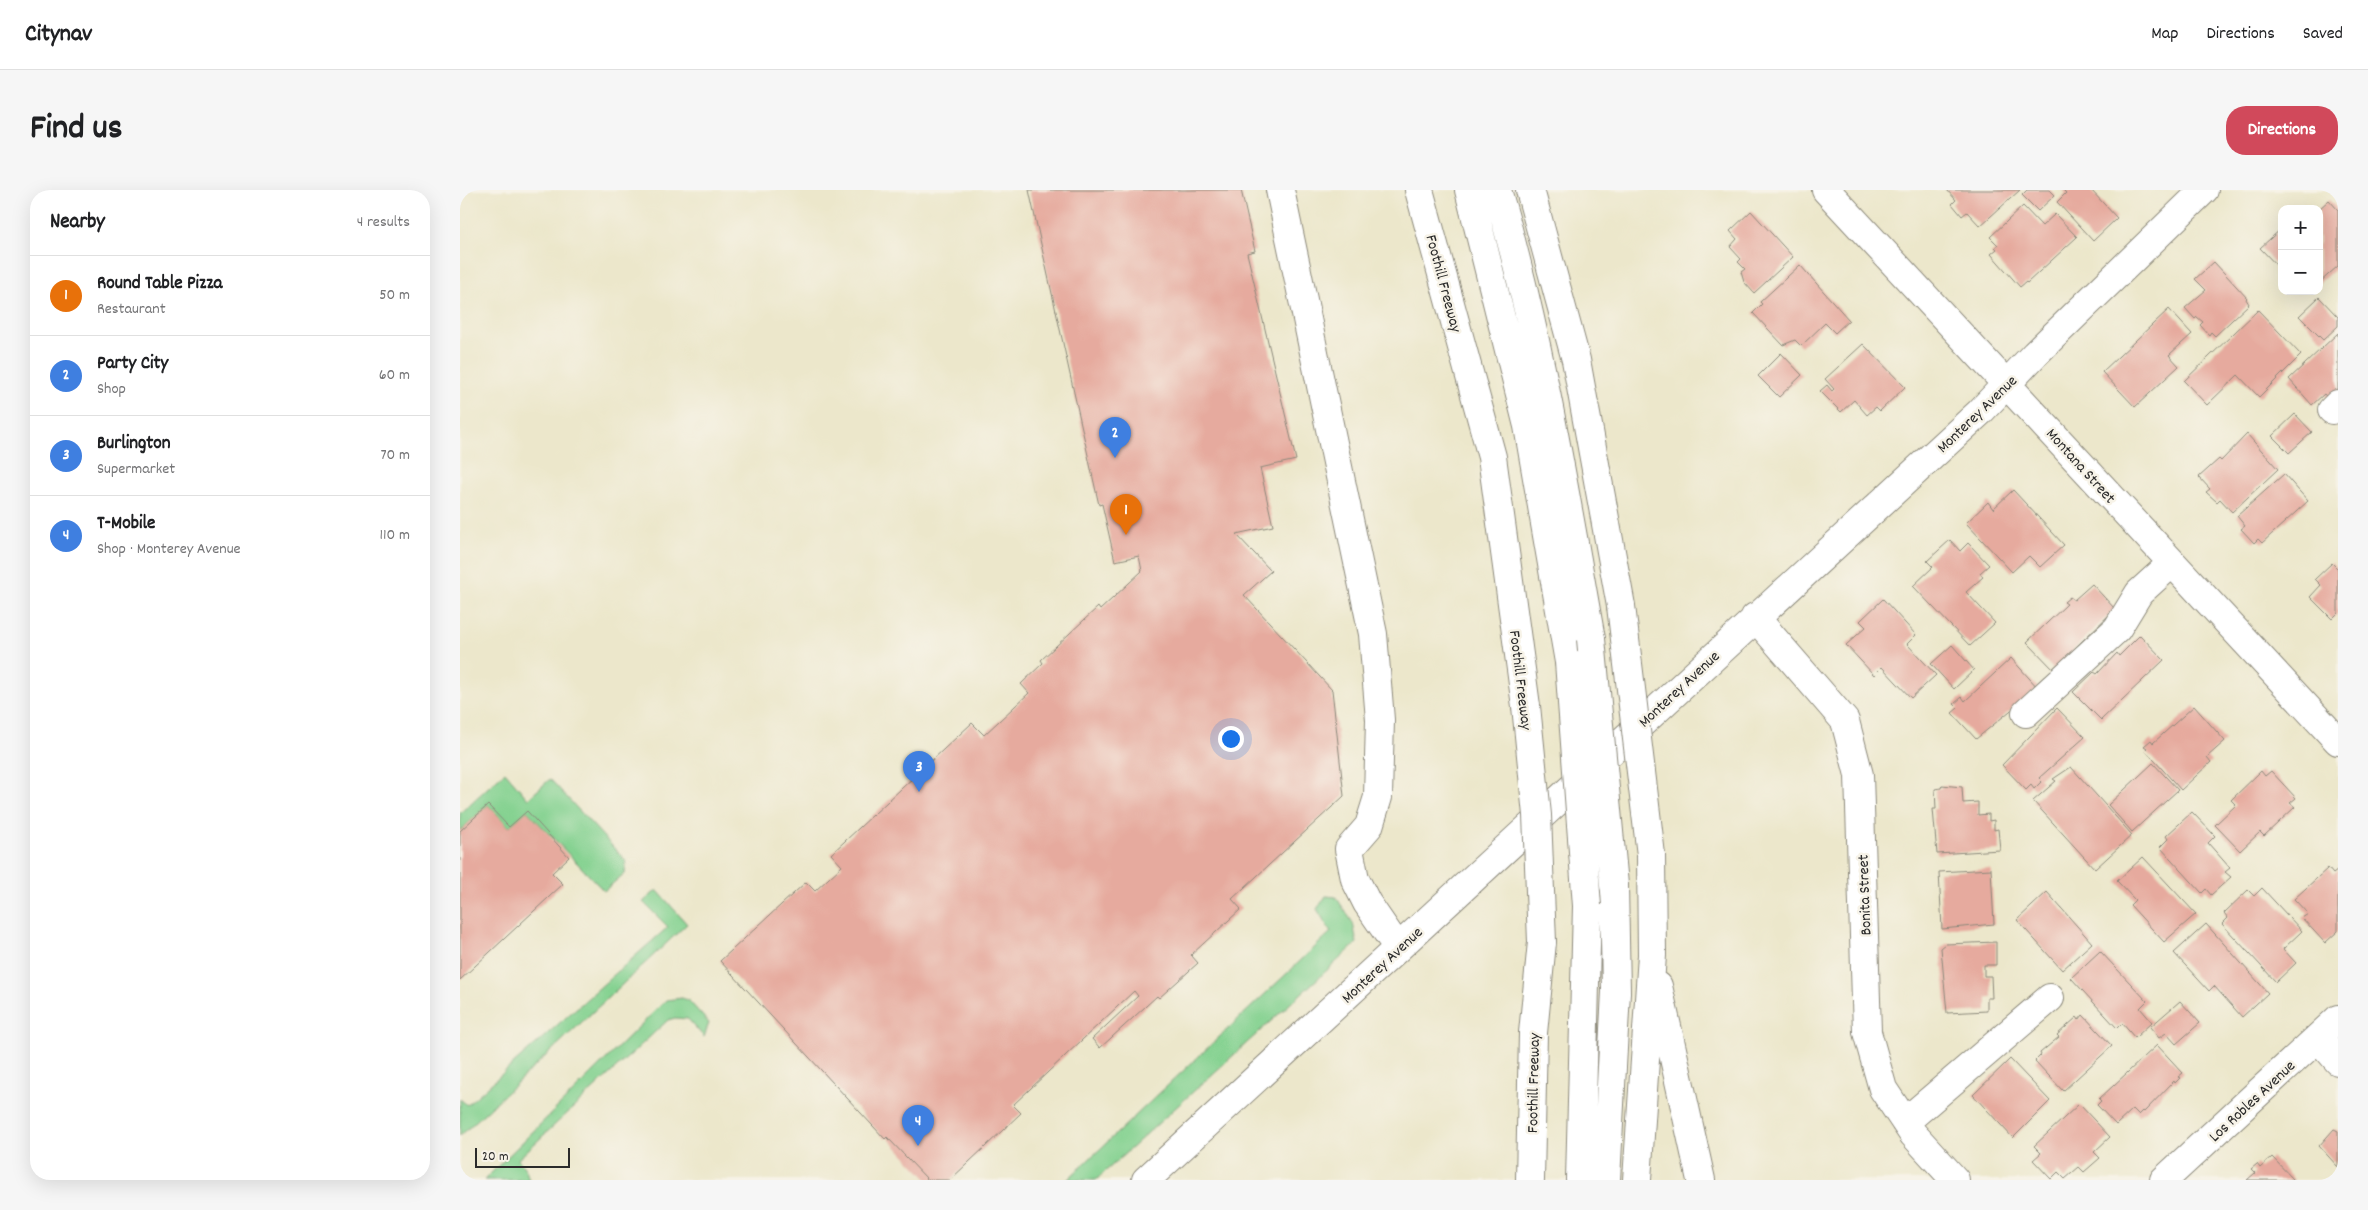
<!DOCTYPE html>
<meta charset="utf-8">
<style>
body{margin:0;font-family:Dekko,sans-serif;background:#f6f6f6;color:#202124}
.controls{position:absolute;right:15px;top:15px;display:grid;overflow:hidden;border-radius:10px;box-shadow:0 5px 20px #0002}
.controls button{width:45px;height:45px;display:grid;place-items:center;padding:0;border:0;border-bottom:1px solid #e0e0e0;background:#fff;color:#202124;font:25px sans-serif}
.scale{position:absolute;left:15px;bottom:12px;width:95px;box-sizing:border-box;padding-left:5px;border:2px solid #2b2b2b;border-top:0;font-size:14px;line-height:18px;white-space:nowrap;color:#2b2b2b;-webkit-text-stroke:4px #f7f3e8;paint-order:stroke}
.you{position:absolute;left:770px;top:548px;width:18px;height:18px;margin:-12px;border:4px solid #fff;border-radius:50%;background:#1a73e8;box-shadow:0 0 0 8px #1a73e833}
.badge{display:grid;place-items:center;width:32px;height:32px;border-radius:50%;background:#d1495b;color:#fff;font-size:16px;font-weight:700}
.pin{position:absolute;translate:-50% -41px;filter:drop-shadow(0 1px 2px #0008)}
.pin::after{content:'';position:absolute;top:26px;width:18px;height:15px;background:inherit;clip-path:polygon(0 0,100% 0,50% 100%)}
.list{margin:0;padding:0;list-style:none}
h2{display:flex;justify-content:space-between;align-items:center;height:65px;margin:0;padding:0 20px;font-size:21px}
h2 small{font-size:16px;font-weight:400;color:#757577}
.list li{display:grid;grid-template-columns:32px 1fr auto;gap:15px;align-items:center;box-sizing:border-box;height:80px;padding:0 20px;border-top:1px solid #e0e0e0}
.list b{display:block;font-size:19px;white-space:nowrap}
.list p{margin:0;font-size:16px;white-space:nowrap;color:#757577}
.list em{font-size:16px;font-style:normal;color:#757577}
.map{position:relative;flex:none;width:1878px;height:990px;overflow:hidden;border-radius:20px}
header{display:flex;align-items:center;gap:30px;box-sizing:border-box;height:70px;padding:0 25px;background:#fff;border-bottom:1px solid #e0e0e0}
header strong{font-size:24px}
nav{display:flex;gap:28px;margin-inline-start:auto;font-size:18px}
.intro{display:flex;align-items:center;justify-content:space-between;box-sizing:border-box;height:120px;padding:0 30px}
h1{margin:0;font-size:35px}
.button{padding:12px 22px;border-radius:20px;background:#d1495b;color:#fff;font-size:18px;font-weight:700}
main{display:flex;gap:30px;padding:0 30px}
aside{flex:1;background:#fff;border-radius:20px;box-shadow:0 5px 20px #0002}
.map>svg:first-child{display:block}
</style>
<header>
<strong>Citynav</strong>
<nav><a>Map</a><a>Directions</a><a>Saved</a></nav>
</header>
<div class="intro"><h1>Find us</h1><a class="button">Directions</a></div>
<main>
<aside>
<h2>Nearby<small>4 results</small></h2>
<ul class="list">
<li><span class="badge" style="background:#e8710a">1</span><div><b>Round Table Pizza</b><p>Restaurant</p></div><em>50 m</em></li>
<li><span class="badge" style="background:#3f7fe0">2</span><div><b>Party City</b><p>Shop</p></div><em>60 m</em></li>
<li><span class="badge" style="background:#3f7fe0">3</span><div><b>Burlington</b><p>Supermarket</p></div><em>70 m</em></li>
<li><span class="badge" style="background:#3f7fe0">4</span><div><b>T-Mobile</b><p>Shop · Monterey Avenue</p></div><em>110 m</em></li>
</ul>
</aside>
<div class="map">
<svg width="1878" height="990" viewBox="0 0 1878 990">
<rect width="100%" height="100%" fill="#f7f3e8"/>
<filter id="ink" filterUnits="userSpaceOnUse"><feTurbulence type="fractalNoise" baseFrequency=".02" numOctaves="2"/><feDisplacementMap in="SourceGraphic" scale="10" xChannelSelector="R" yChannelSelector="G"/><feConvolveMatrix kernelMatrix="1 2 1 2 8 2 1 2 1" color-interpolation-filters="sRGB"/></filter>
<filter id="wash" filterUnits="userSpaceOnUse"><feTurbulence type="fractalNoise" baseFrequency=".0096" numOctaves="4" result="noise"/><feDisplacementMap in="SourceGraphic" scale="20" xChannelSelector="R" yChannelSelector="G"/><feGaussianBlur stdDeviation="1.12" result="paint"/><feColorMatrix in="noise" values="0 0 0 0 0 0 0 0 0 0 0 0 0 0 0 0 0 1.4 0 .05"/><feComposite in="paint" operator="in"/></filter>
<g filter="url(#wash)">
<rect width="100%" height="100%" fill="#ece7cb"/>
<path fill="#85d291" stroke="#587e5e" d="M45,582L68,609L90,589L166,671L165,683L144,701L67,621L49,637L28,615L0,641V623Z
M197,700L227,734L0,946V909L7,915L208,737L183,712Z
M866,706L876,707L893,733L897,753L636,990H607L871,742L857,719Z
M222,808L229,811L249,833L244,847L228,829L215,828L208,830L58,969L66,980L69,990H24L206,810Z"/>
<g id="blocks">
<path fill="#e6aa9e" d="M569,0H781L795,61L787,63L836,270L800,278L813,336L776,344L811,381L784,405L872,500L884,606L772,709L781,719L731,765L738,773L699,808L697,806L640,858L632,849L678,806L674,801L553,915L561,923L490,990H468L427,947L425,949L260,771L346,692L355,701L382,676L371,664L512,533L524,545L569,503L561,494L583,473L581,470L638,417L640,420L682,381L679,366L655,371L642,314L639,315Z
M1487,0H1560L1520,36L1507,22L1502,26L1492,14L1496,10Z
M1567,0H1590L1595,5L1578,21L1562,5Z
M1603,0H1631L1657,28L1633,51L1597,12L1606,3Z
M1869,10L1878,20V76L1859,93V19Z
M1563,16L1582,36L1595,24L1617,47L1567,93L1566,92L1560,97L1531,64L1537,59L1535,57L1538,55L1530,47Z
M1291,21L1333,67L1294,103L1284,92L1281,82L1285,79L1278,72L1281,69L1270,57L1277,49L1270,41Z
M1822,38V81L1800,58Z
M1754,72L1787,108L1786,109L1789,114L1755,146L1751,142L1749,145L1740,135L1743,132L1737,127L1735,129L1725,118L1746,100L1735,89Z
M1340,75L1389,130L1375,143L1365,133L1341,156L1335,150L1323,155L1293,123L1302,114L1300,112Z
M1859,107L1878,127V136L1863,150L1839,126Z
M1709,119L1732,144L1709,165L1719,176L1675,217L1642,182Z
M1798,120L1841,165L1799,207L1778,185L1747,215L1724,191Z
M1878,143V200L1869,209L1864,204L1852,215L1829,189Z
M1403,154L1445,197L1420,221L1416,217L1407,225L1394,210L1381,222L1360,201L1367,195L1372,201L1374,199L1365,189Z
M1321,163L1342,185L1319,207L1298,186Z
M1835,224L1852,242L1829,263L1812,246Z
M1787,244L1818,279L1772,322L1760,309L1757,312L1746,302L1750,299L1739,287L1759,269L1761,271Z
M1824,284L1848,311L1802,353L1798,349L1794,353L1781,339L1785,336L1777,326Z
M1553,300L1604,355L1580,377L1569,366L1552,382L1506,333L1528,312L1533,319Z
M1490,350L1500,361L1508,353L1529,375L1520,383L1523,387L1506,402L1535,433L1510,456L1453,396L1473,377L1467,371Z
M1872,373L1878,379V423L1872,429L1850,407L1861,395L1855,389Z
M1632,394L1655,419L1613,460L1616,463L1596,482L1567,452L1607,414L1604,412L1610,407L1614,410Z
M1423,409L1456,445L1447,454L1476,485L1451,508L1422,477L1414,485L1386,455L1406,437L1400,431Z
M1680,445L1704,470L1641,530L1613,502L1634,482L1637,484L1657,463L1659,466Z
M1492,455L1514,480L1494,499L1471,474Z
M1551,468L1578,498L1516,549L1492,523L1498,518L1494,514L1502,507L1505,511Z
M1734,516L1765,551L1747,567L1751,572L1721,600L1685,560L1687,558L1684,556L1691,550L1693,553Z
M1597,518L1625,547L1579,588L1582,591L1574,599L1571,595L1566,600L1542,575Z
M1693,573L1718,600L1672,642L1648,615Z
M1611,577L1672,645L1635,679L1573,611L1596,591L1593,589Z
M1801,581L1805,586L1811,581L1836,608L1830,613L1835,617L1804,646L1800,642L1780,661L1755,635L1776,615L1771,610Z
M1482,595L1502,597L1503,613L1518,612V625L1529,624V631L1534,630V640L1538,639L1540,660L1477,664L1473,619H1476L1475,599L1481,598Z
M28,615L49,637L67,621L109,667L92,683L103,694L0,790V641Z
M1732,622L1755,646L1748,653L1770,678L1765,682L1771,687L1751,705L1746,699L1742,703L1700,657L1708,649L1706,646Z
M1683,667L1736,724L1704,752L1670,715L1675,710L1657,691Z
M1868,678L1873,684L1878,680V741L1865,753L1842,728L1848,724L1834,709Z
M1531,679L1534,734L1482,739L1479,682Z
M1802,698L1842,741L1823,759L1836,773L1816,792L1762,734L1768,728L1764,723L1788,700L1794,706Z
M1587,702L1632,753L1602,780L1557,730Z
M1746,734L1808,803L1782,827L1754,796L1749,801L1714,763Z
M1536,752V775H1524V786H1531L1532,808H1527V821L1487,823L1481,758L1486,754Z
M1640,761L1687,811L1680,818L1692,832L1675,848L1662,833L1657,838L1611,788Z
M1720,811L1740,833L1716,854L1706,843L1699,848L1690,837Z
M1623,825L1652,856L1603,901L1575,871L1581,865L1580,863L1599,847L1597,845L1617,827L1619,830Z
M1697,855L1723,883L1718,887L1720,888L1715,893L1714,891L1684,922L1683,921L1679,925L1673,919L1656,935L1637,915L1641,911L1639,909Z
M1550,869L1590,911L1553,948L1513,905Z
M1619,914L1650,947L1634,962L1640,968L1624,982L1619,977L1605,989L1598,982L1591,989L1573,970L1581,963L1574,956Z
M1874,939L1878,941V977L1859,956Z
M1812,967L1834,990H1787L1795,983L1791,979L1797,974L1800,978Z"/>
</g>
</g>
<g filter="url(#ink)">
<use href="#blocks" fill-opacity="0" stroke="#8c897b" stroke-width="1"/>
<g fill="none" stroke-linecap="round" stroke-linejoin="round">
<defs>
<path id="minor" d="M820,0L913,444L920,530L918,607L909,636L889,659L895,689L907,713L938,758
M1366,0L1878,551
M1872,220L1878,214
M1295,427L1385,531L1399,585L1407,842L1423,899L1453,944L1495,990
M1566,523L1657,439L1679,403L1712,373
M1858,848L1878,871
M1445,932L1590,808
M686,990L1520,222L1575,164L1744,0
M1704,990L1878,829"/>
<path id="highway" d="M959,0L1032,267L1066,516
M1009,0L1068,236L1109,472
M1037,0C1080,147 1104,298 1131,449
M1070,0L1116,170L1161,416
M1198,796L1241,990
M1070,990L1073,843L1082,752
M1120,990L1127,716
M1146,990L1156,802L1154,695
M1177,990L1192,765L1191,665"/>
</defs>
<use href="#minor" stroke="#8c897b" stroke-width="30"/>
<use href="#highway" stroke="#8c897b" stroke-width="30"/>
<use href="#minor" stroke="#fff" stroke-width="28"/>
<use href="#highway" stroke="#fff" stroke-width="28"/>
<defs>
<path id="highway-bridge" d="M1161,416L1191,665
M1131,449L1154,695
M1109,472L1127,716
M1066,516L1077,625L1082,752"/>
</defs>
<use href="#highway-bridge" stroke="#8c897b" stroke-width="30" stroke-linecap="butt"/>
<use href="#highway-bridge" stroke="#fff" stroke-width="28"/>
</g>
</g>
<g text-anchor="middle" stroke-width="5" stroke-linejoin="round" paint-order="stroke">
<g font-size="16" fill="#2b2b2b" stroke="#f7f3e8">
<text transform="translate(985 93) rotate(75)" y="6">Foothill Freeway</text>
<text transform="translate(1516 223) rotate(-44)" y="6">Monterey Avenue</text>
<text transform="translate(1622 275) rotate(48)" y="6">Montana Street</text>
<text transform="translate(1062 490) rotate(83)" y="6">Foothill Freeway</text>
<text transform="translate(1218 498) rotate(-43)" y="6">Monterey Avenue</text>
<text transform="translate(1403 705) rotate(-92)" y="6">Bonita Street</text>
<text transform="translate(921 774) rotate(-43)" y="6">Monterey Avenue</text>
<text transform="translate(1072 893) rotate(-89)" y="6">Foothill Freeway</text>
<text transform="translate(1791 910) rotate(-43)" y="6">Los Robles Avenue</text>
</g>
</g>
</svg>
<div class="controls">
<button>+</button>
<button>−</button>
</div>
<div class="scale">20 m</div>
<div class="you"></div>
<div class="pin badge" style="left:666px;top:345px;background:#e8710a">1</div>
<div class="pin badge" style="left:655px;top:268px;background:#3f7fe0">2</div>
<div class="pin badge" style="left:459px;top:602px;background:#3f7fe0">3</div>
<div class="pin badge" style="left:458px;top:956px;background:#3f7fe0">4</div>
</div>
</main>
